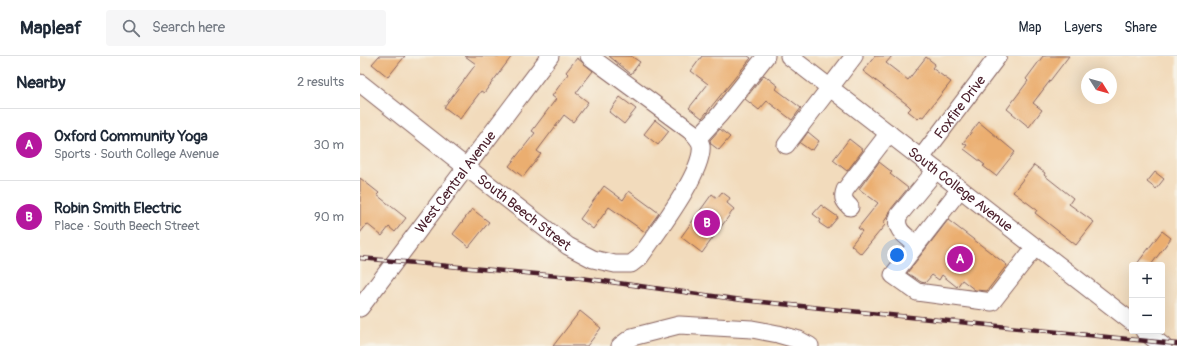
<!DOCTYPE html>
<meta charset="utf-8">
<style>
body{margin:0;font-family:Pangolin,sans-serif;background:#f6f6f7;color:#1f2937}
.controls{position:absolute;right:12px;bottom:12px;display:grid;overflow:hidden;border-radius:4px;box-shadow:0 4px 16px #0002}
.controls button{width:36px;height:36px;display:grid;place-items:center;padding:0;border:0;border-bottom:1px solid #e0e1e3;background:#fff;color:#1f2937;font:20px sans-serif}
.compass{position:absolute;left:721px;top:12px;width:36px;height:36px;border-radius:50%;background:#fff;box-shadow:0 4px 16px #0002;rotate:127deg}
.you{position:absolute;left:537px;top:199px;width:14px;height:14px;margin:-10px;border:3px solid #fff;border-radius:50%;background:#1a73e8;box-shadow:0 0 0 6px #1a73e833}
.badge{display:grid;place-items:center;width:26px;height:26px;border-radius:50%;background:#b5179e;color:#fff;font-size:13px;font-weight:700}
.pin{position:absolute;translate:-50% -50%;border:2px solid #fff;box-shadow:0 1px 4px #0006}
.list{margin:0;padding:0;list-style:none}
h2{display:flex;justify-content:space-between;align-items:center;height:52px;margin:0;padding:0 16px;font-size:17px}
h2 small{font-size:13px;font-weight:400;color:#747a83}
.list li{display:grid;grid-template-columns:26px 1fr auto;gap:12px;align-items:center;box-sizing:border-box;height:72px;padding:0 16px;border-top:1px solid #e0e1e3}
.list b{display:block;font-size:15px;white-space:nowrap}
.list p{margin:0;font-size:13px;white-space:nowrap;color:#747a83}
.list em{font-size:13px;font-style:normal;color:#747a83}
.icon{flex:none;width:22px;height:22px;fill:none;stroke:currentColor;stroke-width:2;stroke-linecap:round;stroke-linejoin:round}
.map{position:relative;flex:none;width:817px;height:290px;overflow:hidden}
header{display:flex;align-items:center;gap:24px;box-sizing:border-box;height:56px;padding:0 20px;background:#fff;border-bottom:1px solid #e0e1e3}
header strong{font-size:19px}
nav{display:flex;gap:22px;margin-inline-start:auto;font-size:14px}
.search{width:280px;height:36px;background:#f6f6f7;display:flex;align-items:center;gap:10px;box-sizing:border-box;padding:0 14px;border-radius:4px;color:#747a83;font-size:15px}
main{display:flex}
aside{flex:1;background:#fff}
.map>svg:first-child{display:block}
</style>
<header>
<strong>Mapleaf</strong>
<div class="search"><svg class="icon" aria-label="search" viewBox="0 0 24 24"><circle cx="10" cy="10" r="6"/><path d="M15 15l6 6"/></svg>Search here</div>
<nav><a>Map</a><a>Layers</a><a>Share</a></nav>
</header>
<main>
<aside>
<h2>Nearby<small>2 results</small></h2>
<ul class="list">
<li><span class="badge">A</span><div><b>Oxford Community Yoga</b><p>Sports · South College Avenue</p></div><em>30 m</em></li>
<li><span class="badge">B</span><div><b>Robin Smith Electric</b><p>Place · South Beech Street</p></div><em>90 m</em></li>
</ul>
</aside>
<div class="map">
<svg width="817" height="290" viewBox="0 0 817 290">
<rect width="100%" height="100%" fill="#f7f3e8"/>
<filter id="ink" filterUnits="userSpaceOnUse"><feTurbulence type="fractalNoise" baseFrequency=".025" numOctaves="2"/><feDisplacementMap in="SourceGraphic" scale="8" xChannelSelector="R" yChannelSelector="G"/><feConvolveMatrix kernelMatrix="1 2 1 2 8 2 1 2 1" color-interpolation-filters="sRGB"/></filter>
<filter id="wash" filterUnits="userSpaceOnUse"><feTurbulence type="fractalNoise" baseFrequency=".012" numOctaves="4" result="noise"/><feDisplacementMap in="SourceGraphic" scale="16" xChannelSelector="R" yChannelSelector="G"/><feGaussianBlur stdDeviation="0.9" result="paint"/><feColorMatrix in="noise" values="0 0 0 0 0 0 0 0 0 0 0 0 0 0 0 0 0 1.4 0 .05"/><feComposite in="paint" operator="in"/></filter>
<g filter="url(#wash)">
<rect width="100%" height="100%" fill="#f2dbbc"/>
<g id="blocks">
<path fill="#ebae70" d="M19,0H45L28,21L12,8Z
M105,0H152L124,37L121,35L100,63L84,51L116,8Z
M249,0H271L280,6L271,18Z
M342,0H388L391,2L342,62L329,52L348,28L331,15Z
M515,0H532L526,7L548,24L566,1L575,8L572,12L591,26L563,61L561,60L558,63L548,55L551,52L548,49L503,15Z
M683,0H709L673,47L682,54L669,71L647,53L668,25L666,23Z
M217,2L233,15L216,37L228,46L213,66L204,59L177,95L181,98L163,121L149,110L175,77L172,75L196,43L192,40L208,18L206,16Z
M404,19L418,30L416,33L441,52L432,64L407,45L399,54L385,43Z
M260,41L276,53L264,68L249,56Z
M295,64L309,75L298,89L284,78Z
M619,66L655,96L636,120L623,110L625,109L604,93L607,89L603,87Z
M360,73L370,81L359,94L351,88L350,84Z
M448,76L459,85L453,94L451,93L450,94L440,87Z
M489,83L503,94L487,115L473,104Z
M519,106L532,116L530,118L548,132L531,153L528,160L523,167L525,169L501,198L491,189L502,175L498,172L518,147L499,133Z
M674,109L685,117L684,119L713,142L709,148L734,166L716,189L675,157L677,154L653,136Z
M795,116L804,123L796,133L787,126Z
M0,122L19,137L17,139L46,162L35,176L29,171L22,180L7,168L0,177Z
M244,130L263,144L269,135L299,157L285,176L249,151L233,173L220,163Z
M362,136L370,142L367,147L374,153L342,197L321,181L352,138L357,142Z
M461,149L478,161L468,173L459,167L461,164L453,158Z
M112,153L129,166L109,191L93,178Z
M588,164L647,209L627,235L615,234L602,224L597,231L582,219L579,224L572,219L565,227L561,226L547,217Z
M802,175L811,182L791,209H776Z
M220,255L241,272L227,290H193Z"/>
</g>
</g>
<g filter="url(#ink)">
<use href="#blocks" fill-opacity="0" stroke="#85615e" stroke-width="1"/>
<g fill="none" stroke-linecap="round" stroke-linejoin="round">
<defs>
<g id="minor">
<path id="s1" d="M429,0L772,266"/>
<path id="s2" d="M0,27L106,111L208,190L233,203L255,208H271L280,201C295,179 345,115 341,89C340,84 336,80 332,76L229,0"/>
<path d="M338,82L360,58L406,0"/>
<path d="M426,89L494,0"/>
<path id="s3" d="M561,102L638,0"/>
<path d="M600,133L533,219L557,236L632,246L675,191"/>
<path d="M490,151C484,145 482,142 485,134L529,77"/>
<path d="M556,188C546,180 533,173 539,159L576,114"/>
<path id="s4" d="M0,252L190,0"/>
<path d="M784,275L803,290"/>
<path d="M260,290L272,281L319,269L392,273L418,278L439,284L450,290"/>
</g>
</defs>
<use href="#minor" stroke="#85615e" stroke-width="19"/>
<use href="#minor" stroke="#fff" stroke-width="17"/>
<defs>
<path id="rail" d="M0,202L221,222L382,244L817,288"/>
</defs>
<use href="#rail" stroke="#4a1f2b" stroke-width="4.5"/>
<use href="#rail" stroke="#f7f3e8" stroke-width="3" stroke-dasharray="9" stroke-linecap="butt"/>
</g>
</g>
<g text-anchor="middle" stroke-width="3.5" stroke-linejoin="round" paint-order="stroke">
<g font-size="14" fill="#4a1f2b" stroke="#f7f3e8">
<text dy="5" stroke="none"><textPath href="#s3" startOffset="64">Foxfire Drive</textPath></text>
<text dy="5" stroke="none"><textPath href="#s4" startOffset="158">West Central Avenue</textPath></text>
<text dy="5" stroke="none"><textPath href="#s1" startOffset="217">South College Avenue</textPath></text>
<text dy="5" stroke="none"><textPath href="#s2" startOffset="209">South Beech Street</textPath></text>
</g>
</g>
</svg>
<div class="controls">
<button>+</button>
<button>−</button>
</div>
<svg class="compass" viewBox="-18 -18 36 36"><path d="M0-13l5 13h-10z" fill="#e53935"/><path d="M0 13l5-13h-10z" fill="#747a83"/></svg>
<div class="you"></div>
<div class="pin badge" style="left:600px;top:203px">A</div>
<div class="pin badge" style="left:347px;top:167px">B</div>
</div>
</main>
